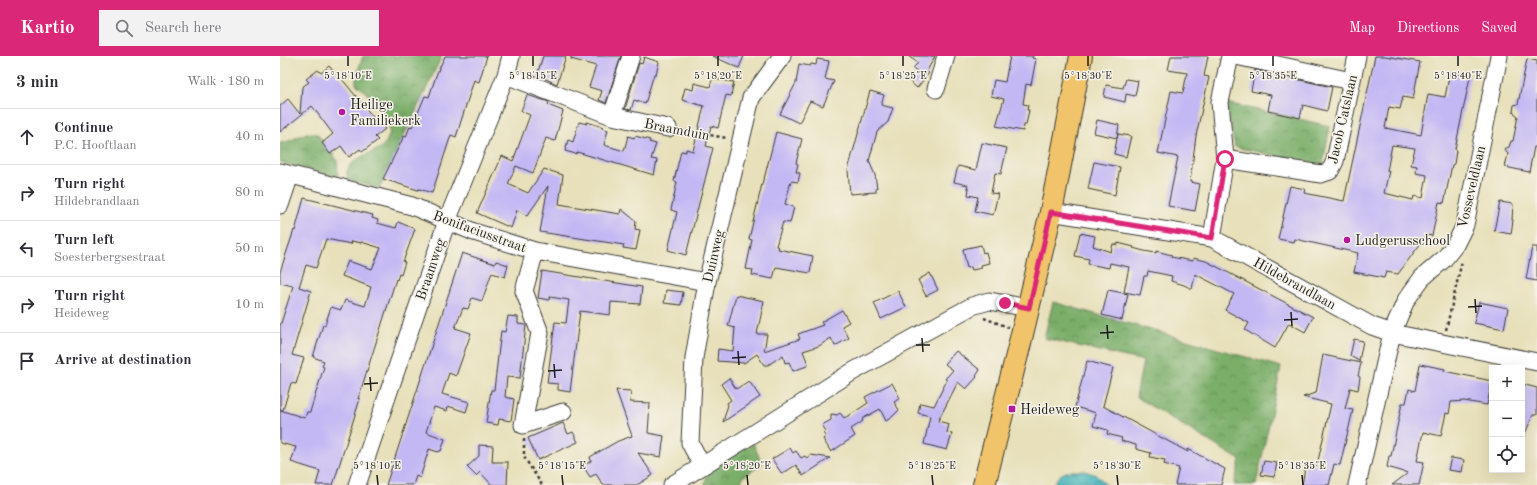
<!DOCTYPE html>
<meta charset="utf-8">
<style>
body{margin:0;font-family:"Old Standard TT",serif;background:#f2f2f3;color:#2b2b33}
.controls{position:absolute;right:12px;bottom:12px;display:grid;overflow:hidden;border-radius:0px;box-shadow:0 4px 16px #0002}
.controls button{width:36px;height:36px;display:grid;place-items:center;padding:0;border:0;border-bottom:1px solid #e1e1e2;background:#fff;color:#2b2b33;font:20px sans-serif}
.stop{position:absolute;width:12px;height:12px;margin:-9px;border:3px solid #db2777;border-radius:50%;background:#fff}
.stop.end{background:#db2777;border-color:#fff;box-shadow:0 1px 4px #0008}
.list{margin:0;padding:0;list-style:none}
h2{display:flex;justify-content:space-between;align-items:center;height:52px;margin:0;padding:0 16px;font-size:17px}
h2 small{font-size:13px;font-weight:400;color:#7c7c81}
.list li{display:grid;grid-template-columns:26px 1fr auto;gap:12px;align-items:center;box-sizing:border-box;height:56px;padding:0 16px;border-top:1px solid #e1e1e2}
.list b{display:block;font-size:15px;white-space:nowrap}
.list p{margin:0;font-size:13px;white-space:nowrap;color:#7c7c81}
.list em{font-size:13px;font-style:normal;color:#7c7c81}
.icon{flex:none;width:22px;height:22px;fill:none;stroke:currentColor;stroke-width:2;stroke-linecap:round;stroke-linejoin:round}
.map{position:relative;flex:none;width:1257px;height:429px;overflow:hidden}
header{display:flex;align-items:center;gap:24px;box-sizing:border-box;height:56px;padding:0 20px;background:#db2777;color:#fff}
header strong{font-size:19px}
nav{display:flex;gap:22px;margin-inline-start:auto;font-size:14px}
.search{width:280px;height:36px;background:#f2f2f3;display:flex;align-items:center;gap:10px;box-sizing:border-box;padding:0 14px;border-radius:0px;color:#7c7c81;font-size:15px}
main{display:flex}
aside{flex:1;background:#fff}
.map>svg:first-child{display:block}
</style>
<header>
<strong>Kartio</strong>
<div class="search"><svg class="icon" aria-label="search" viewBox="0 0 24 24"><circle cx="10" cy="10" r="6"/><path d="M15 15l6 6"/></svg>Search here</div>
<nav><a>Map</a><a>Directions</a><a>Saved</a></nav>
</header>
<main>
<aside>
<h2>3 min<small>Walk · 180 m</small></h2>
<ul class="list">
<li><svg class="icon" aria-label="ahead" viewBox="0 0 24 24"><path d="M12 20V5M6 11l6-6 6 6"/></svg><div><b>Continue</b><p>P.C. Hooftlaan</p></div><em>40 m</em></li>
<li><svg class="icon" aria-label="right" viewBox="0 0 24 24"><path d="M7 20v-9h11M14 6l5 5-5 5"/></svg><div><b>Turn right</b><p>Hildebrandlaan</p></div><em>80 m</em></li>
<li><svg class="icon" aria-label="left" viewBox="0 0 24 24"><path d="M17 20v-9H6M10 6l-5 5 5 5"/></svg><div><b>Turn left</b><p>Soesterbergsestraat</p></div><em>50 m</em></li>
<li><svg class="icon" aria-label="right" viewBox="0 0 24 24"><path d="M7 20v-9h11M14 6l5 5-5 5"/></svg><div><b>Turn right</b><p>Heideweg</p></div><em>10 m</em></li>
<li><svg class="icon" aria-label="arrive" viewBox="0 0 24 24"><path d="M6 21V4h12l-3 4 3 4H6"/></svg><div><b>Arrive at destination</b></div></li>
</ul>
</aside>
<div class="map">
<svg width="1257" height="429" viewBox="0 0 1257 429">
<defs>
<pattern id="forest-crowns" width="20" height="18" patternUnits="userSpaceOnUse"><rect width="20" height="18" fill="#7aae69"/><path d="M2 6a3 3 0 1 1 6 0M12 15a3 3 0 1 1 6 0" fill="none" stroke="#638d56"/></pattern>
<pattern id="water-waves" width="16" height="10" patternUnits="userSpaceOnUse"><rect width="16" height="10" fill="#43b3ba"/><path d="M0 5q4-4 8 0t8 0" fill="none" stroke="#379196"/></pattern>
</defs>
<rect width="100%" height="100%" fill="#f7f3e8"/>
<filter id="ink" filterUnits="userSpaceOnUse"><feTurbulence type="fractalNoise" baseFrequency=".025" numOctaves="2"/><feDisplacementMap in="SourceGraphic" scale="8" xChannelSelector="R" yChannelSelector="G"/><feConvolveMatrix kernelMatrix="1 2 1 2 8 2 1 2 1" color-interpolation-filters="sRGB"/></filter>
<filter id="wash" filterUnits="userSpaceOnUse"><feTurbulence type="fractalNoise" baseFrequency=".012" numOctaves="4" result="noise"/><feDisplacementMap in="SourceGraphic" scale="16" xChannelSelector="R" yChannelSelector="G"/><feGaussianBlur stdDeviation="0.9" result="paint"/><feColorMatrix in="noise" values="0 0 0 0 0 0 0 0 0 0 0 0 0 0 0 0 0 1.4 0 .05"/><feComposite in="paint" operator="in"/></filter>
<g filter="url(#wash)">
<rect width="100%" height="100%" fill="#e7e0ba"/>
<path fill="url(#forest-crowns)" stroke="#4b6542" d="M83,0H162L99,132L68,124C68,121 66,117 67,115C69,108 77,103 83,100C90,97 101,93 106,86C120,65 90,40 76,28V20Z
M946,47L1050,70L1043,107L1035,108L955,91Z
M27,77L37,78L51,94L57,105L58,121L0,106V87C10,86 18,80 27,77Z
M773,246L1001,311L976,429H954L960,404L856,341L863,305L764,282Z
M471,382L482,408L462,422L461,429H425L428,410Z"/>
<path fill="url(#water-waves)" stroke="#30686b" d="M805,415L817,419L826,429H773C781,413 789,415 805,415Z"/>
<g id="blocks">
<path fill="#c4b8f4" fill-rule="evenodd" d="M165,0H207L199,26L194,24L176,81L171,79L152,137L139,133L138,134L103,123L124,80L126,81L130,70L132,71L145,40L149,41L157,17Z
M263,0H286L277,28L257,19Z
M291,0H341L326,47L319,44L322,35L309,31L316,10L291,3Z
M432,0H464L459,12Z
M628,0H655L647,15L649,17L637,32L629,25L637,15L633,12L638,7Z
M730,0H753L752,2L756,3L751,29L746,28L743,48L748,49L747,54H749L746,69H744L743,75L716,70L724,43L711,40L714,24L725,26Z
M891,0H928L924,20L929,21L916,80L910,126L920,128L915,155L888,150L898,101L878,97L891,35L903,37L907,17L888,14Z
M1095,0H1105L1140,6L1133,43L1123,41L1120,53L1109,51L1105,72L1141,79L1148,38L1165,41L1170,16L1190,21L1175,93L1176,95L1174,108L1172,109L1164,147L1159,146L1152,180L1147,179L1118,218L1106,216L1104,222L1074,216L1078,197L1015,183L1014,186L998,183L1010,130L1025,133L1024,137L1064,145ZM1112,89L1135,92L1131,109L1137,110L1136,117L1147,119L1143,142L1134,140L1133,144L1104,137L1109,115H1107Z
M364,1L379,6L376,18H374L365,48L354,44L351,54L345,53L359,7L362,8Z
M537,3L549,5L545,23L554,25L543,50L530,45L519,67L500,58L516,27L519,8L530,10L531,8L536,9Z
M1247,3L1257,5V91H1254L1249,116L1225,111L1228,98L1224,93L1229,91L1231,85H1233L1238,60L1233,56L1234,49L1238,48Z
M49,10L56,18L57,17L97,66L98,65L105,73L95,81L98,84L82,96L80,93L69,101L61,90L50,98L42,87L53,78L32,50L0,76V50L8,43L20,58L22,31L29,26L26,23L38,14L41,17Z
M975,14L1052,31L1047,55L1023,49L1020,62L988,55L991,39L971,35Z
M432,23L454,26L451,40L446,39L438,72L431,70L426,90L433,92L406,199L388,194L397,156L391,154L397,126L394,125L401,95L406,96V93L413,95L424,50L402,44L405,32L413,34L414,27L430,31Z
M846,23L858,25L855,40L846,38L845,46L824,41L826,29L843,32Z
M590,35L604,39L601,49L613,52L608,66L597,76L589,105L595,119L597,132L596,131V136L570,138L568,114Z
M247,39L269,46L268,49L283,55L275,85L266,82L253,117L236,110L228,128L248,137L264,113L283,119L279,148L340,158L341,153L356,165L355,173L360,174L356,194L343,192L344,189L260,176L268,130L247,160L237,154L231,172L197,157L222,100L233,105L250,59L241,55Z
M817,64L839,69L837,82L814,77Z
M299,66L307,68V66L323,71L322,72L328,74L324,89L344,95L348,80L354,82L355,80L370,84L369,86L376,88L371,103L377,104L374,119L297,96L296,98L285,95L288,84L293,86Z
M496,76L522,83L516,107L518,108L516,116L520,117L518,126L511,125L505,148L514,151L510,167L503,166L496,190L499,191L498,193L533,200L530,217L496,211L493,223L472,219L473,214L466,213L472,184L469,183L483,124L484,123Z
M838,78L851,80L846,101L834,98Z
M702,87L727,92L721,118L715,117L711,137L718,138L713,159L695,155L698,141L688,139L689,132H687L688,129L674,126L678,110L696,114Z
M814,106L840,111L835,139L808,133Z
M24,142L93,159L92,162L98,164L97,167L116,172L118,166L135,173L123,206H125L121,219L119,218L117,224L116,223L100,274L78,343H80L53,429H36L40,415L11,406L16,391L0,387V354L25,362L27,356H30L44,311L42,310L44,305L33,301L43,269H45L51,251L61,254L65,244L85,250L91,231L62,220L68,205L92,213L101,192L81,186V187L72,185L71,188L46,183L36,212L26,209L19,231L31,235L12,299L24,302L16,328L11,327L3,354H0V270L13,230L0,227V216L14,174L15,175Z
M1220,146L1233,148L1232,164H1233L1231,178L1214,175Z
M800,177L815,180L813,190L831,196L833,188L838,189V187L854,191L853,192L864,195L876,197V195L892,199L891,201L913,205V202L926,205L1033,261L1025,276L1009,267L995,292L965,274L969,267L945,254L954,238L915,218L912,233L904,229L891,225L892,220L868,215L867,220H864L860,239L844,236L849,211L830,207L829,212L808,208L809,203L795,200Z
M701,189L703,197L706,196L709,207L701,209L702,212L692,214L691,211L687,212L683,193Z
M1252,191H1257V225L1246,223Z
M182,197L215,208L216,205L228,209L225,221L212,217L211,219L202,245L192,242L188,253L183,252L175,272L191,277L176,320L169,317L162,338L189,346L186,356L168,350L167,355L154,351L146,376L165,383L161,395H159L158,396L149,393L140,422L136,420L133,429H106Z
M262,215L362,231L360,248L331,246L330,259L300,255L290,336L278,334V328L267,327L275,266L286,267L289,244L270,241L269,244L258,242Z
M650,217L658,234L646,240L638,224Z
M386,234L403,236L401,249L384,247Z
M828,234L848,238L842,264L822,259Z
M618,235L626,251L601,263L594,247Z
M456,239L484,245L477,278H487L484,295L520,283L518,278L543,269L541,266L562,254L569,266L562,270L569,282L555,290L551,282L539,290L523,295L528,308L527,310L513,315L509,306L505,307L503,299L488,309H484L477,298L464,307L437,305L438,293L453,295L455,272L448,270Z
M1199,246L1228,252L1224,273L1194,267Z
M228,260L238,261V268L246,269L240,322L227,321L225,341L234,343L231,365L219,363L218,369L206,367L211,334H214L221,275L225,276Z
M1074,283L1083,285L1079,305L1070,300Z
M676,295L700,314L696,320L697,321L686,333L678,326L658,365L669,368L667,377L672,378L667,394L644,388L650,360L638,357L640,347L654,350L667,324L665,323L673,314L665,308Z
M1043,299L1081,307L1078,320L1080,321L1078,334L1070,332L1065,353L1073,354L1060,409L1054,408L1049,429H1022L1026,407L1037,409L1051,348L1023,341L1036,337Z
M807,305L833,312L823,350L908,396V393L945,413L941,429H895L899,412L884,408L885,404L870,401L871,397L856,393V389L841,385L842,382L827,378L828,374L813,370L816,357L795,351Z
M1140,308L1165,313L1164,315L1212,325L1207,349L1184,345L1171,346L1169,358L1166,357L1161,380L1143,376L1137,405L1144,406L1139,429H1112L1128,417L1107,411L1109,400H1111L1122,347H1126L1129,333L1135,335Z
M449,322L456,333L469,325L480,341L443,366L448,349L447,347L451,344L441,328Z
M612,327L620,342L614,346L619,354L612,361L606,365L600,353L582,363L583,365L571,373L575,380L551,396L543,383L546,381L543,377L546,375L542,369L551,364V358L557,359L560,357L564,362L570,359L588,347L585,341Z
M1242,328L1257,332V359H1253L1242,385Z
M336,334L351,335L350,346L370,347L368,377L384,380L381,401L358,397L373,419L357,429H323L316,418L310,421L303,410L311,405L310,401L338,385L352,380Z
M283,367L288,378L293,376L298,386L258,404L248,382Z
M199,389L213,390L212,406H228L227,429H212L200,416L196,420L187,411L199,400Z
M510,392L513,397L516,395L521,402L525,400L527,402L531,399L550,402L523,420L516,409L502,418L492,403Z
M1171,402L1184,404L1182,416L1168,414Z
M984,405L997,407L994,421L981,419Z"/>
</g>
</g>
<g filter="url(#ink)">
<use href="#blocks" fill-opacity="0" stroke="#3a3934" stroke-width="1"/>
<g fill="none" stroke-linecap="round" stroke-linejoin="round">
<defs>
<path id="minor" d="M956,0L1071,25
M226,19L332,60L388,72
M656,33L666,0
M332,60L351,0
M945,103L1041,118L1050,115L1055,105L1077,0
M0,116L132,150L194,176L255,195L427,226
M0,149L10,119
M771,156L932,182L1092,270L1112,277L1257,306
M932,182L945,103L940,46L950,0
M255,195L244,235L260,277L243,369L283,356
M422,409L410,387L414,302L427,226L471,42L502,0
M77,429L167,165L226,19L231,0
M392,429L572,316L692,250L709,245L749,252
M1077,429L1112,277L1126,244L1142,222L1164,203L1175,189L1185,169L1219,0"/>
<path id="major" d="M704,429L739,291L771,156L801,0"/>
</defs>
<use href="#minor" stroke="#3a3934" stroke-width="19"/>
<use href="#major" stroke="#3a3934" stroke-width="24"/>
<path stroke="#3a3934" stroke-width="2.5" stroke-dasharray="3 3" stroke-linecap="butt" d="M401,74L447,82
M704,262L728,271
M1166,274L1182,205
M244,383V401L262,429"/>
<use href="#minor" stroke="#fff" stroke-width="17"/>
<use href="#major" stroke="#f1c36a" stroke-width="22"/>
</g>
</g>
<g fill="none" stroke-linecap="round" stroke-linejoin="round" filter="url(#ink)">
<path stroke="#db2777" stroke-width="5" d="M725,247L749,252L771,156L932,182L945,103"/>
</g>
<path fill="none" stroke="#1c1c1c" stroke-width="1.5" d="M68,0V10M253,0V10M438,0V10M623,0V10M808,0V10M993,0V10M1178,0V10M1195,243L1196,257M1188,251L1202,250M1011,256L1012,270M1004,264L1018,263M827,269L828,283M820,277L834,276M642,282L643,296M636,289H650M458,295L459,309M452,302L466,301M274,308L275,322M268,315L282,314M90,321L91,335M84,328L98,327M97,419L98,429M282,419L283,429M467,419L468,429M652,419L653,429M837,419L838,429M1022,419L1023,429"/>
<g fill="#b5179e" stroke="#f7f3e8" stroke-width="1.5">
<circle cx="62" cy="56" r="4"/>
<circle cx="1067" cy="184" r="4"/>
<rect x="728" y="349" width="8" height="8" rx="2"/>
</g>
<g text-anchor="middle" stroke-width="3" stroke-linejoin="round" paint-order="stroke">
<g font-size="14" fill="#1c1c1c" stroke="#f7f3e8" text-anchor="start">
<text x="70" y="53">Heilige<tspan x="70" dy="16">Familiekerk</tspan></text>
<text x="1075" y="189">Ludgerusschool</text>
<text x="740" y="358">Heideweg</text>
</g>
<g font-size="14" fill="#1c1c1c" stroke="#f7f3e8">
<text transform="translate(1062 63) rotate(-77)" y="5">Jacob Catslaan</text>
<text transform="translate(397 73) rotate(11)" y="5">Braamduin</text>
<text transform="translate(1191 131) rotate(-77)" y="5">Vosseveldlaan</text>
<text transform="translate(200 175) rotate(20)" y="5">Bonifaciusstraat</text>
<text transform="translate(433 200) rotate(-77)" y="5">Duinweg</text>
<text transform="translate(150 213) rotate(-71)" y="5">Braamweg</text>
<text transform="translate(1015 227) rotate(29)" y="5">Hildebrandlaan</text>
</g>
</g>
<g font-size="10" text-anchor="middle" fill="#1c1c1c" stroke="#f7f3e8" stroke-width="3" stroke-linejoin="round" paint-order="stroke">
<text x="68" y="23">5°18'10"E</text>
<text x="253" y="23">5°18'15"E</text>
<text x="438" y="23">5°18'20"E</text>
<text x="623" y="23">5°18'25"E</text>
<text x="808" y="23">5°18'30"E</text>
<text x="993" y="23">5°18'35"E</text>
<text x="1178" y="23">5°18'40"E</text>
<text x="97" y="413">5°18'10"E</text>
<text x="282" y="413">5°18'15"E</text>
<text x="467" y="413">5°18'20"E</text>
<text x="652" y="413">5°18'25"E</text>
<text x="837" y="413">5°18'30"E</text>
<text x="1022" y="413">5°18'35"E</text>
</g>
</svg>
<div class="controls">
<button>+</button>
<button>−</button>
<button><svg class="icon" aria-label="locate" viewBox="0 0 24 24"><circle cx="12" cy="12" r="6"/><path d="M12 2v4M12 18v4M2 12h4M18 12h4"/></svg></button>
</div>
<div class="stop" style="left:945px;top:103px"></div>
<div class="stop end" style="left:725px;top:247px"></div>
</div>
</main>
